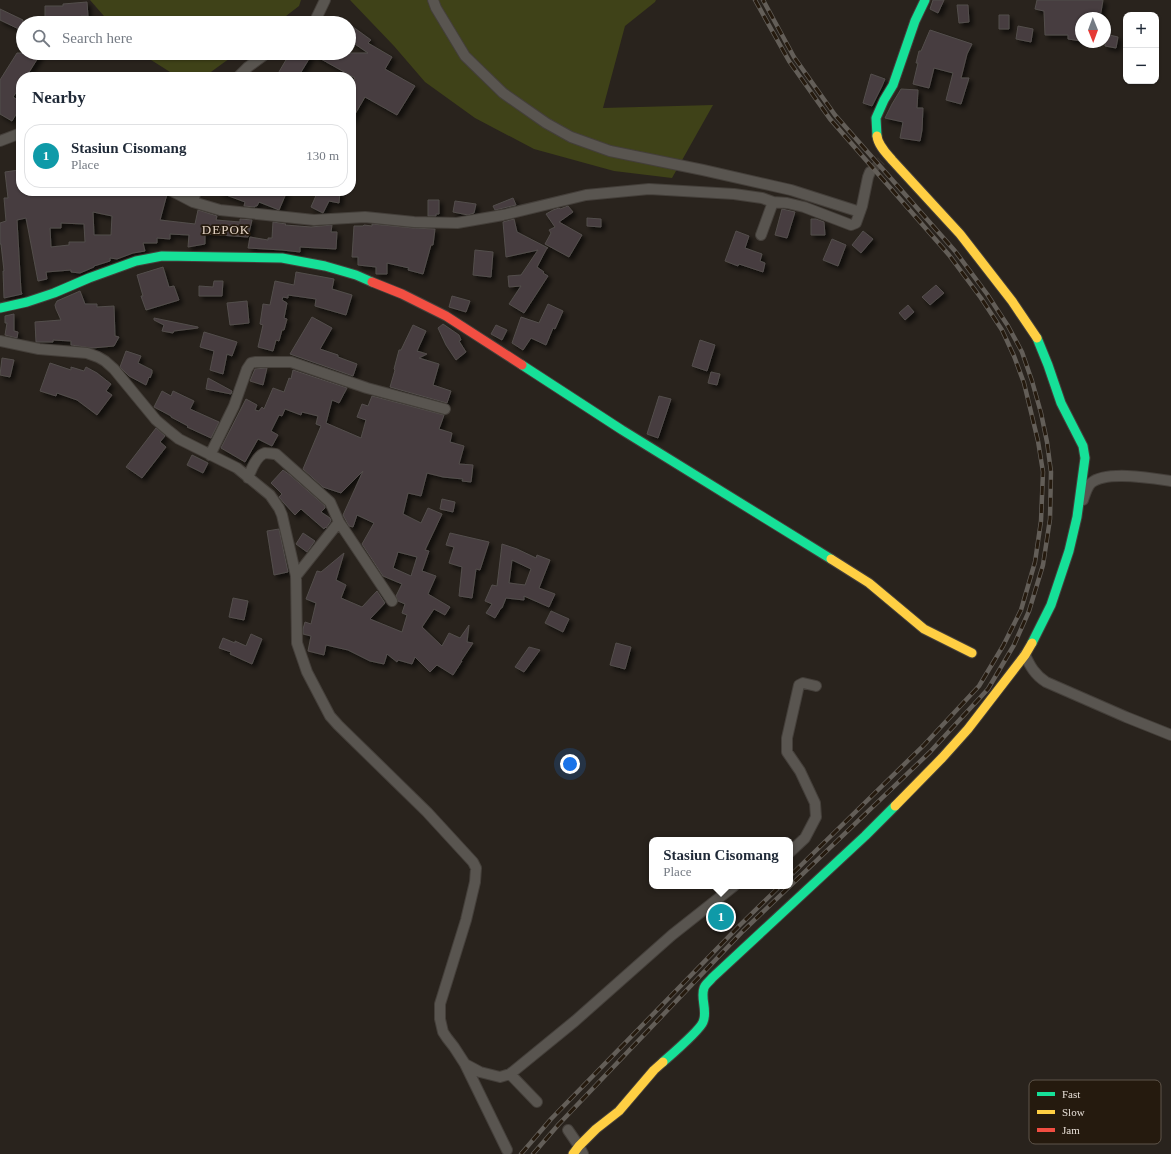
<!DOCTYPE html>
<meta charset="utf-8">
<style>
body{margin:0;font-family:Georgia,serif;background:#f6f6f7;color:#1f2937}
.controls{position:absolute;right:12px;top:12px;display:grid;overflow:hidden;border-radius:8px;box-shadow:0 1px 3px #0004}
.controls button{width:36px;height:36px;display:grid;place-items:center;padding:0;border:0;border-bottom:1px solid #e0e1e3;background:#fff;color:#1f2937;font:20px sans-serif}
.compass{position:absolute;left:1075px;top:12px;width:36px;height:36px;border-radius:50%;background:#fff;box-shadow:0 1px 3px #0004;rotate:179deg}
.you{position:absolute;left:570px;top:764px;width:14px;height:14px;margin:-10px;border:3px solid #fff;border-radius:50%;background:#1a73e8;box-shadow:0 0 0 6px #1a73e833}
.badge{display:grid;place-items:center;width:26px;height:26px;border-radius:50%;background:#5b5d61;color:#fff;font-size:13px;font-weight:700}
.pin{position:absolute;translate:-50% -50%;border:2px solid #fff;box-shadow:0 1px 4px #0006}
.popup{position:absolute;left:649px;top:837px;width:144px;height:52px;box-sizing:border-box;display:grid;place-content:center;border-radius:8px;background:#fff;filter:drop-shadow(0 1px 3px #0005);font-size:13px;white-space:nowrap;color:#747a83}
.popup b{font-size:15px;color:#1f2937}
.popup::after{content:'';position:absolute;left:50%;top:100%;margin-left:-8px;border:8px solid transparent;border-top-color:#fff}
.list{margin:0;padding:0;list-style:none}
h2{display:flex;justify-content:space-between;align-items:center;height:52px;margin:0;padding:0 16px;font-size:17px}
h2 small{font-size:13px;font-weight:400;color:#747a83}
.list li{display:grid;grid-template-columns:26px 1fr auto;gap:12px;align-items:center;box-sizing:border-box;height:64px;margin:0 8px 8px;padding:0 8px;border:1px solid #e0e1e3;border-radius:16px}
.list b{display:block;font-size:15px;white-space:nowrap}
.list p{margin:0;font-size:13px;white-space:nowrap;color:#747a83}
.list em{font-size:13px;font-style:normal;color:#747a83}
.icon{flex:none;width:22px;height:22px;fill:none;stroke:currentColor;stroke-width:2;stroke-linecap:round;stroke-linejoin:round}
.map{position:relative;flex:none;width:1171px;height:1154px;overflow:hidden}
.search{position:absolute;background:#fff;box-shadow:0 1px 3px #0004;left:16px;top:16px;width:340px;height:44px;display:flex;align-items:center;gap:10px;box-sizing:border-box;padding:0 14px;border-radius:22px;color:#747a83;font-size:15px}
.panel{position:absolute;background:#fff;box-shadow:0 1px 3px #0004;left:16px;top:72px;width:340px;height:124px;border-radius:16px}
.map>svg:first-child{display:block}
</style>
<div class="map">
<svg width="1171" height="1154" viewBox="0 0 1171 1154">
<defs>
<filter id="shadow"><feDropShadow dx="3.5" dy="3.5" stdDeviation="2" flood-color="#0009"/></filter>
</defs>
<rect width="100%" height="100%" fill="#29231d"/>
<path fill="#3f4218" d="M90,0H301L299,6L277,23H110Z
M350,0H656L655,2L625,26L603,108L713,105L672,178L614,171L534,149L475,118L425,82L394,46Z
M140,53H237L204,77H178Z"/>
<path fill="#473d3f" stroke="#534e4c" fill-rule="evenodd" filter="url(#shadow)" d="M933,0H944L938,13L930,9Z
M1037,0H1103L1100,18H1081V41L1068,39V35H1045L1044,11L1035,9Z
M87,2L88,16H81V23H45V6H63V4Z
M957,5H968L969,22L959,23Z
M0,9L23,20V31L0,20Z
M999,15H1009V29H999Z
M349,24L371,40L368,43L392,57L385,69L415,86L397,115L365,97L351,121V84L355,78L312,54L298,77H276L290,53H368L349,40Z
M1018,26L1033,29L1031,42L1016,39Z
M930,30L972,44L967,54L961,78H969L961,104L946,100L953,73L934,68L929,88L913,84L918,63H916L919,51H921Z
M1105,34L1118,37L1116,48L1105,46Z
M17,53H41L26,77H21V85L13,97L21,102V106L12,121L0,114V80Z
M871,74L885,79L882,86L872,106L863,103Z
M901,89L918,90L917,108H923L922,130L920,141L900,138L903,122L885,118L892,104Z
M19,170L21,191H162L166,192L167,194L160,220L195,224L198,210L217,216L216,220L240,222V219L252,220L248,237L205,234V244L188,247L189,235L170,234V239L157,238V243H143L145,251L133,253L117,259L110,258V261L94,266V267L80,273L71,272V270L46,272L47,279L38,281L26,218L17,220L21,291L22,294L4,298L3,271H4L1,244H0V223L6,221L4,198H8L5,172ZM93,212L112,216L111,235H94ZM61,223L84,224L85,242H69V245L51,247L50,228H61Z
M219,191H287L279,210L259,202L257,206H255V207L244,206L245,202L218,192Z
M318,191H340L339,203L329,201L323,213L311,207Z
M513,198L516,205L495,210L493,206Z
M428,200H439V214H436V216H428Z
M455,201L476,204L474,213L468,215L453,212Z
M568,206L573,212L559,222L582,235L569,257L545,244L551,233L549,230L555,227L546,214L553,210L559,208L560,209Z
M782,209L795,212L787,238L775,235Z
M587,218L601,219V227L587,226Z
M514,219L517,232L548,248H547L537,267L544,272L543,273L548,276L524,313L509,304L521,286L509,287L508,276L521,275L538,250L506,257L503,222Z
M811,219H816L824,222L825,235H811Z
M273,222L286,224L285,225L311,227L332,225L331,232H337L336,249L300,247V252L282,250L248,248L250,237L268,240V238H272Z
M372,224L413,228L435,229L433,245H431L423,274L408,270L409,268L387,263V274H376V267L358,265V257H352L354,226H363L364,225L372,226Z
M736,231L749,236L745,248L762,254L760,261L765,263L763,272L739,264L738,266L725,261Z
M863,231L873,239L861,253L852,245Z
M832,239L846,245L838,266L823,260Z
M475,250L493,252L491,277L473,275Z
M163,267L169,287L174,286L179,300L146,310L141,296H143L137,275Z
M296,272L334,279L332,289L352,295L346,315L315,306L316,299L288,295V298L283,297L282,300L287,303L284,318L287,319L284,330H282L279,341L276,340L273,351L258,347L263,325L260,324L263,304L270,305L275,281L294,285Z
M214,281H223L222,296H199V286L213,287Z
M936,285L944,293L930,305L922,297Z
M80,291L85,304H97V307L114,306L115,336L119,337L114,346L92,348L71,345V341L53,340V342H36L35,322L61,320L56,309L55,305L57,301Z
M452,296L470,301L466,312L449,307Z
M247,301L249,323L230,325L227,303Z
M548,304L563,311L555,329L553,328L546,345L531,338L523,350L512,343L521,317L539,323Z
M908,305L914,312L905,320L899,313Z
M14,314V331L18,332L17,338L5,335L7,323H5V316Z
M312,317L332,328L320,349L338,355V357L357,364L353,376L290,354Z
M154,318L198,327V328L174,331L173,333L162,331L164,325L154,320Z
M443,324L459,335L461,340L459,341L466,352L456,360L446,345L438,328Z
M413,325L426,331L417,351L427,354L419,358L439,364L433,385L451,391L447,403L390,387L395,370L394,369L399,350H401Z
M496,325L507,330L502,340L491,334Z
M204,332L237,342L232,356L227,354L223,374L210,370L214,351L200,347Z
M700,340L715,345L707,371L692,366Z
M126,351L141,356L138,363L152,370V373L150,378L149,377L146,385L129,376L120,367Z
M2,358L14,360L10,377L0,375Z
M50,363L71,370V367L84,371L86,367L97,373L111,384L106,391L112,395L97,415L77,400L57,393L56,396L40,391Z
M267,368L263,385L250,381L255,369Z
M293,370L347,388L339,403L332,400L326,423L361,438L366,420L357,417L362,404L368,406L372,396L444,415L439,429L452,433L450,442L464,446L459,464L473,465L471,482L462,481L463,479L443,477L427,473L421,496L408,493L403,514L421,523L428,508L442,514L425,550L429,551L422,571L436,576L428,594L450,607L445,615L434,609L422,627L442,646L449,633L460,638L469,625L467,642L473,643L461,661H462L453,675L437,665L430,672L415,657L412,664L398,660L397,662L387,654L384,664L370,661L348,650L326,645L324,655L308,651L311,636L303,634V629L305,622L311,624L316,603L306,599L317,571L321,572L344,553L336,580L346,585L341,598L362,607L377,591L385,603L370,619L402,632L407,615L402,613L405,604L398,601L396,596L402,584L383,576L362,544L374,523L357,515L353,527L349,526L343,515L363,471L341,493L323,487L303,469L321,426L316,424L318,416L302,412L301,415L285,409L282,416L279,415L271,431L278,435L272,446L258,439L245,462L221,448L246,399L257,405L255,410L259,411L262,407L264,409L273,388L284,392L289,378L291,379ZM398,552L417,557L411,576L393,568Z
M711,372L720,374L717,385L708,383Z
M208,378L232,391L231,394L206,389Z
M162,391L171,396L173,391L194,401L190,409L219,422L211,438L187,427L188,426L171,417V416L154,407Z
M659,396L671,399L658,438L647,434Z
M156,428L165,436L160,442L166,447L142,478L126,467Z
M192,455L208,463L203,473L187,465Z
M283,470L290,475L325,506V508L321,512L330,518L331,521L326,528L325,527L324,529L301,509L295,515L284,503L279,497L282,494L271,483Z
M442,499L455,502L453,512L440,509Z
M279,529L288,572L274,575L267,531Z
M303,533L315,541L307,552L296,544Z
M450,533L489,542L480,570L476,569L472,598L459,596L462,567L449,563L454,547L446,545Z
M502,544L517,549L536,558L537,555L550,560L539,588L555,594L549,607L524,596V600L506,598L502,608H501L495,618L486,613L492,604L485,601L492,585L497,586ZM512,560L531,569L525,585L509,583Z
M233,598L248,601L244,620L229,617Z
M551,611L569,619L563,632L545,623Z
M251,634L262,639L252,664L230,654L231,652L219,648L223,638L235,643V641L246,646Z
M616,643L631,647L625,669L610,665Z
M529,647L540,650L524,672L515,667Z
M727,903L735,912L716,930L708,921Z"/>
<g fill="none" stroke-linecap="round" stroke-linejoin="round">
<path stroke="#453f39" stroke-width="10" stroke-dasharray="10 5" stroke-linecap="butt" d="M870,172L881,161"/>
<defs>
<path id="street" d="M433,0L436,8L465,56L503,93L546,123L571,137L610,151L703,170L791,190L860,212
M314,23L325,0
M238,77L248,67L267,53
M0,141L21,133
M172,191L193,202
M196,191L193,202L220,210L314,220L365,217L414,222L457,223L503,215L586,195L649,189L734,194L762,198L773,202L787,203L804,207L851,225L856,223L862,206L868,177L870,172
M761,235L773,202
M0,341L39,349L87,353L98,357L105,361L114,369L156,420L169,431L179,439L237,468L270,495L279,508L282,515L296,576L297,643L307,672L330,716L338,725L427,812L473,862L476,868L475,882L466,920L440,1004V1019L443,1032L447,1038L454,1047L465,1064L507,1150
M210,455L234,406L247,369L251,363L256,362H291L367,388L445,409
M248,478C251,470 256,456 265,453C269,453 272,454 276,454L330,502L339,522L392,601
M1083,500C1085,494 1087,487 1091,483C1106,470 1152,478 1171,481
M296,576L339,522
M1025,655C1030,666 1035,675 1046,682L1126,717L1171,735
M790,852L805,838L816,817L815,803L800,771L787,752V738L799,685L803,683L816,686
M465,1064L480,1072L500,1077L510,1074L575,1021L672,935L734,886
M510,1074L537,1102
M568,1130L579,1146L583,1154"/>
<path id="fast" d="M877,136L876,118L884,100L893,85L915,21L925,0
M0,308L27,302L54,293L89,278L136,261L162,256L282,258L325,266L356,275L372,282
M522,365L622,430L831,559
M1032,643L1051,605L1069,551L1077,517L1085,458L1083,446L1061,403L1048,365L1037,338
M663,1062C671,1055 700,1030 703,1022C708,1011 700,998 704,988C705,984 710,981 712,978L865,836L895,806"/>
<path id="slow" d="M877,136C878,145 886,153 892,160L960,234L1012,301L1037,338
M831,559L869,583L924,629L972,653
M895,806L942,758L968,729L1025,655L1032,643
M573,1154L579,1146L596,1129L619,1111L654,1070L663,1062"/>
<path id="jam" d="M372,282L402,294L446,316L522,365"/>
</defs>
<use href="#street" stroke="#443f3a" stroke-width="12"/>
<use href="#fast" stroke="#443f3a" stroke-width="11"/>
<use href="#slow" stroke="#443f3a" stroke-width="11"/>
<use href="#jam" stroke="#443f3a" stroke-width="11"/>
<use href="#street" stroke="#595550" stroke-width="10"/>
<use href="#fast" stroke="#16e098" stroke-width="9"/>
<use href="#slow" stroke="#ffcf43" stroke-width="9"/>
<use href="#jam" stroke="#f24e42" stroke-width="9"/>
<defs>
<path id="rail" d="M755,0L789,61L830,119L949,255L981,298L1002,330L1014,356L1024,383L1038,441L1043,472L1041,521L1035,562L1021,610L1003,646L979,686L924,745L790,876
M521,1154L551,1119L739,926L780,886
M533,1154L559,1124L743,931L930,752L988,689L1014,645L1029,611L1043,565L1050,519L1051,472L1047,442L1041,413L1032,381L1022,352L1008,326L987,294L955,251L835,115L794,57L763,0"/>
</defs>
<use href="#rail" stroke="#635e58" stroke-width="4.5"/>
<use href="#rail" stroke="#251a0e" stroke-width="3" stroke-dasharray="9" stroke-linecap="butt"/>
</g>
<g text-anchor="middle" stroke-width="3.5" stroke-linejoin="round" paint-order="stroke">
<g font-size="13" letter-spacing="1" fill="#e6d6c7" stroke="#251a0e">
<text x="226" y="234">DEPOK</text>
</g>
</g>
<rect x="1029" y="1080" width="132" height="64" rx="6" fill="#251a0e" stroke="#5f554a" stroke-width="1"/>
<rect x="1037" y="1092" width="18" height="4" fill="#16e098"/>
<rect x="1037" y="1110" width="18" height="4" fill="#ffcf43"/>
<rect x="1037" y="1128" width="18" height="4" fill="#f24e42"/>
<g font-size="11" fill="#e6ded6">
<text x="1062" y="1098">Fast</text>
<text x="1062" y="1116">Slow</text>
<text x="1062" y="1134">Jam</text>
</g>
</svg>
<div class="controls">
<button>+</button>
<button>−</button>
</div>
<svg class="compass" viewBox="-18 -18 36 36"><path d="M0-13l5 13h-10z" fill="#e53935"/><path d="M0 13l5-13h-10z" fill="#747a83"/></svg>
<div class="you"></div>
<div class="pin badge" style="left:721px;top:917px;background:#0f9aa8">1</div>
<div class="popup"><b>Stasiun Cisomang</b>Place</div>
<div class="search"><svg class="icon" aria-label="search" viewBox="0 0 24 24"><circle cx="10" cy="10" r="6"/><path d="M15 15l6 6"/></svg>Search here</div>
<section class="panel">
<h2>Nearby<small></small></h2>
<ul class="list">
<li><span class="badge" style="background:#0f9aa8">1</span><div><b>Stasiun Cisomang</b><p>Place</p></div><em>130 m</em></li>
</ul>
</section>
</div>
